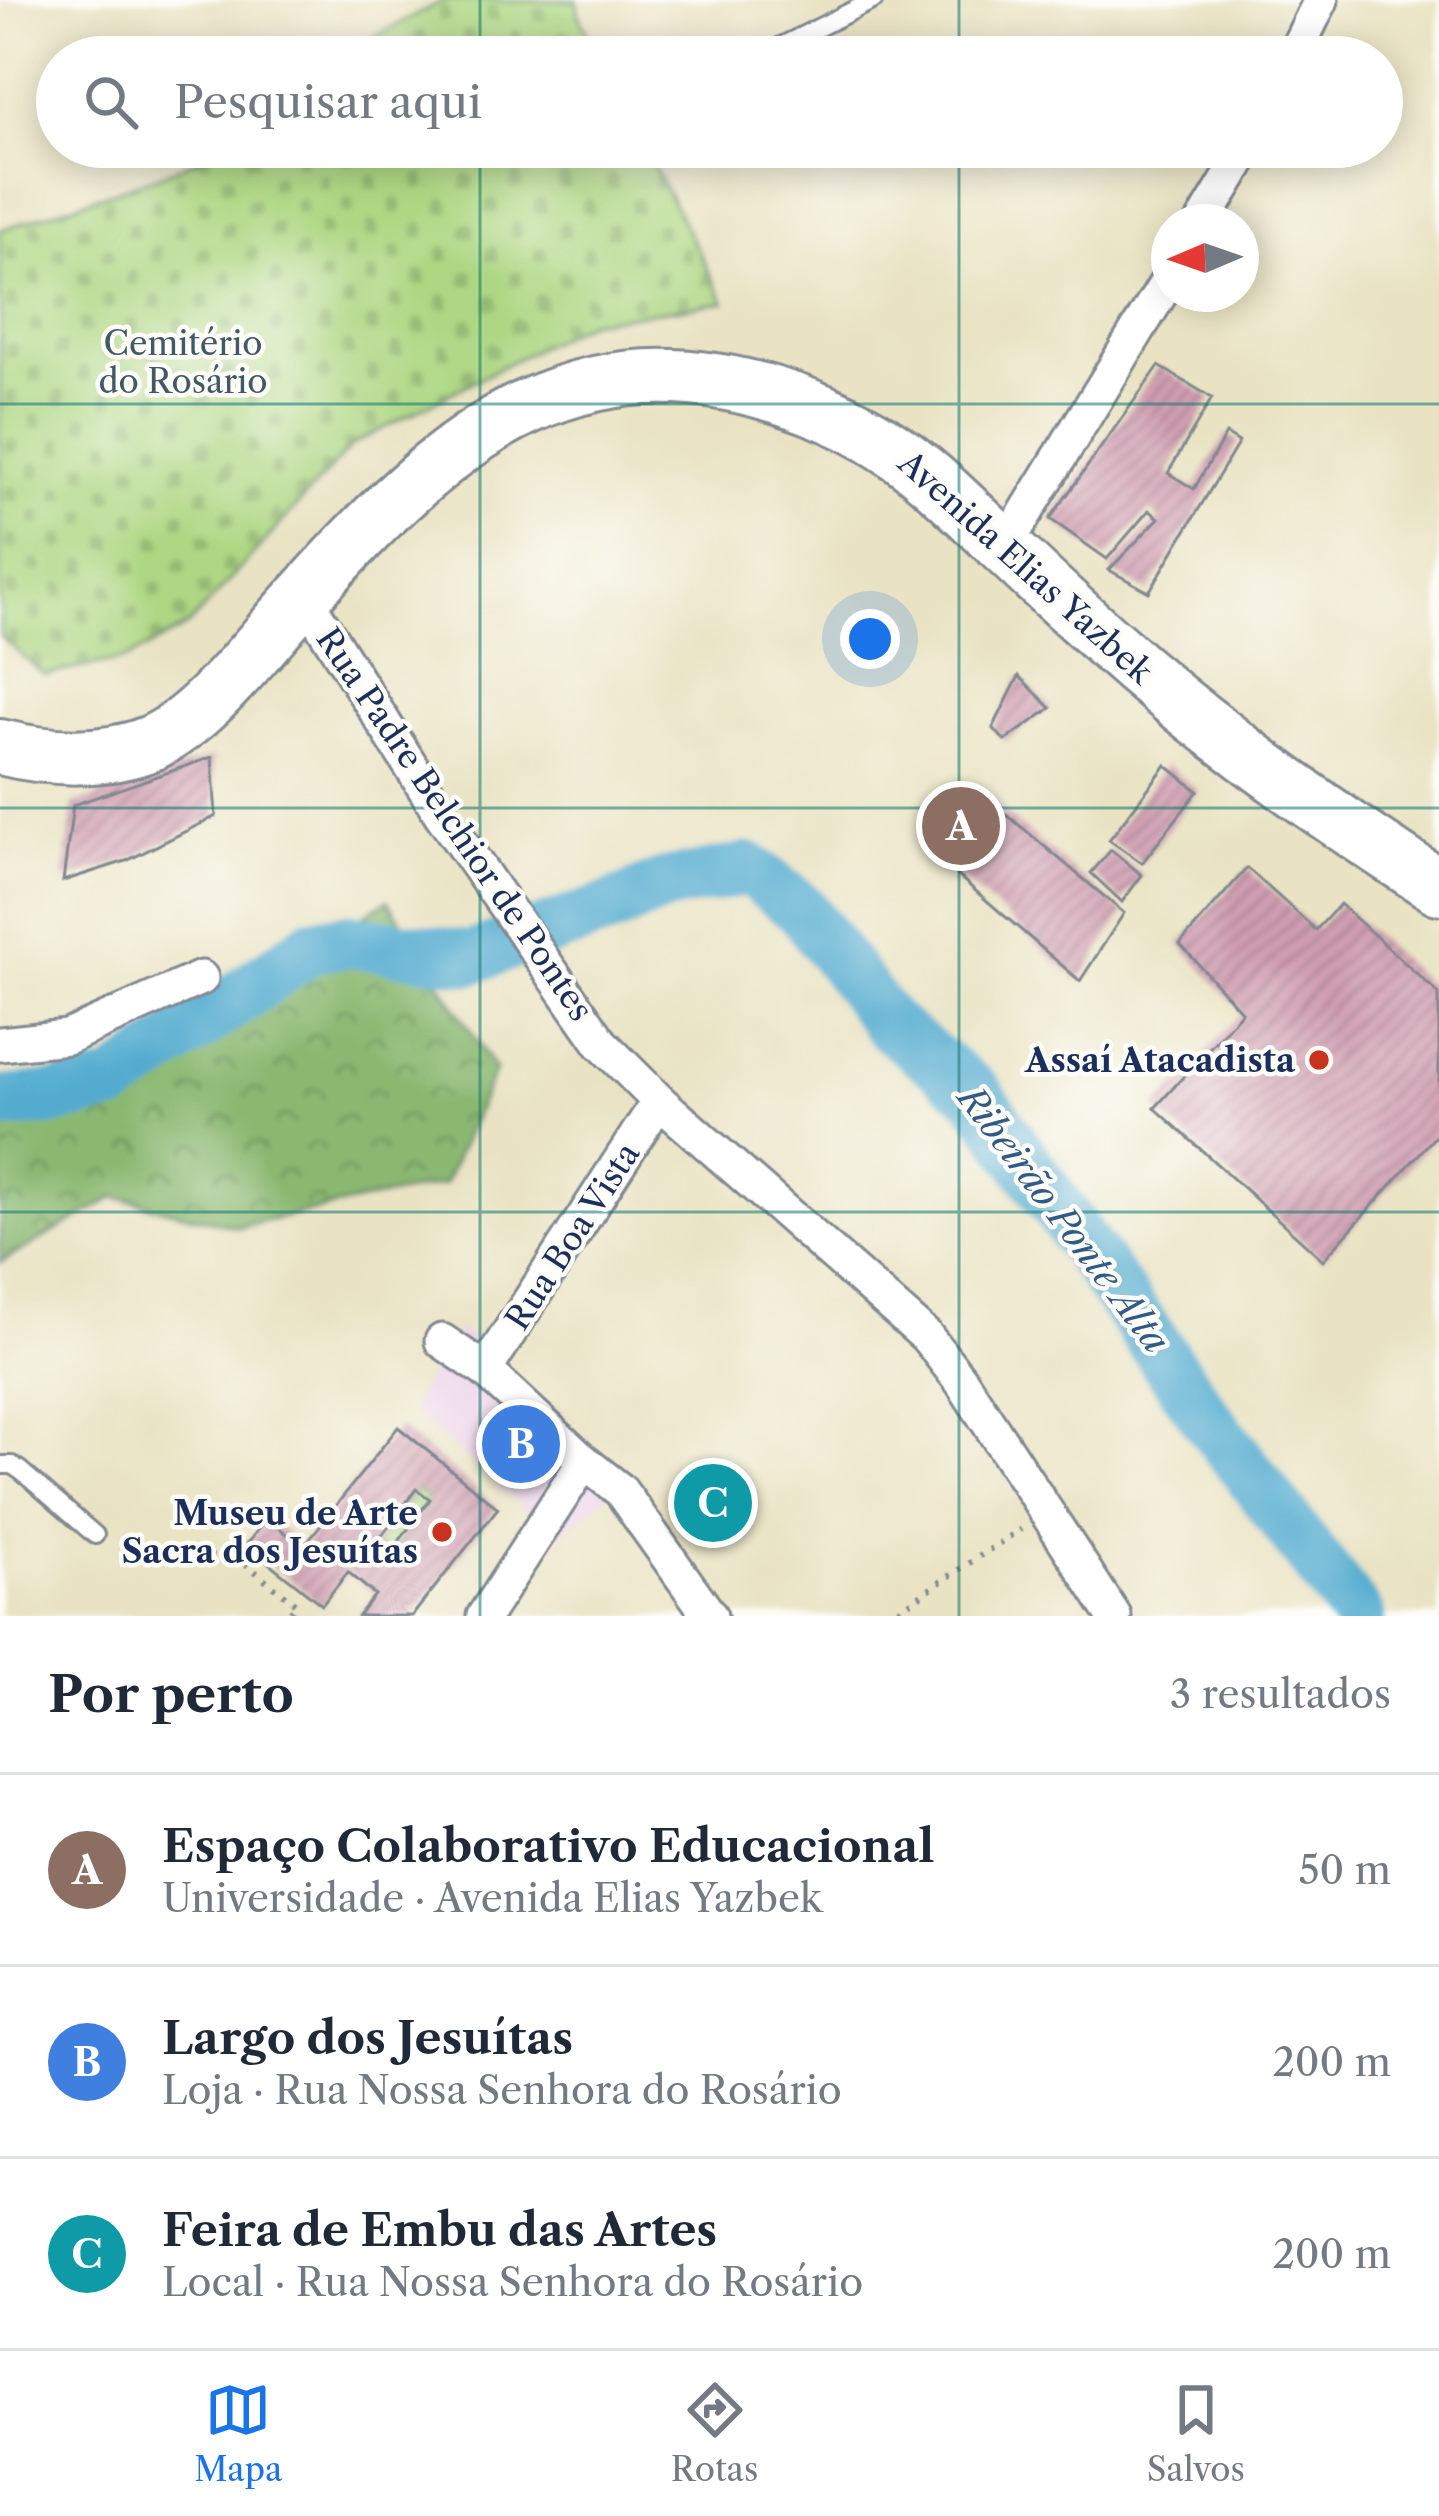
<!DOCTYPE html>
<html lang="pt">
<meta charset="utf-8">
<style>
body{margin:0;font-family:"Libre Caslon Text",serif;background:#f6f6f7;color:#1f2937}
.compass{position:absolute;left:1151px;top:204px;width:108px;height:108px;border-radius:50%;background:#fff;box-shadow:0 6px 30px #0003;rotate:268deg}
.you{position:absolute;left:870px;top:639px;width:42px;height:42px;margin:-30px;border:9px solid #fff;border-radius:50%;background:#1a73e8;box-shadow:0 0 0 18px #1a73e833}
.badge{display:grid;place-items:center;width:78px;height:78px;border-radius:50%;background:#1a73e8;color:#fff;font-size:39px;font-weight:700}
.pin{position:absolute;translate:-50% -50%;border:6px solid #fff;box-shadow:0 3px 12px #0006}
.list{margin:0;padding:0;list-style:none}
h2{display:flex;justify-content:space-between;align-items:center;height:156px;margin:0;padding:0 48px;font-size:51px}
h2 small{font-size:39px;font-weight:400;color:#747a83}
.list li{display:grid;grid-template-columns:78px 1fr auto;gap:36px;align-items:center;box-sizing:border-box;height:192px;padding:0 48px;border-top:3px solid #e0e1e3}
.list b{display:block;font-size:45px;white-space:nowrap}
.list p{margin:0;font-size:39px;white-space:nowrap;color:#747a83}
.list em{font-size:39px;font-style:normal;color:#747a83}
.icon{flex:none;width:66px;height:66px;fill:none;stroke:currentColor;stroke-width:2;stroke-linecap:round;stroke-linejoin:round}
.map{position:relative;flex:none;width:1439px;height:1616px;overflow:hidden}
.search{position:absolute;background:#fff;box-shadow:0 6px 30px #0003;left:36px;right:36px;top:36px;height:132px;display:flex;align-items:center;gap:30px;box-sizing:border-box;padding:0 42px;border-radius:66px;color:#747a83;font-size:45px}
.sheet{height:732px;background:#fff}
nav{display:flex;justify-content:space-around;align-items:center;box-sizing:border-box;height:168px;border-top:3px solid #e0e1e3;background:#fff;font-size:33px;color:#747a83}
nav a{display:grid;justify-items:center;gap:6px}
nav .on{color:#1a73e8}
.map>svg:first-child{display:block}
</style>
<div class="map">
<svg width="1439" height="1616" viewBox="0 0 1439 1616">
<defs>
<pattern id="forest-crowns" width="20" height="18" patternUnits="userSpaceOnUse" patternTransform="scale(3)"><rect width="20" height="18" fill="#8ab871"/><path d="M2 6a3 3 0 1 1 6 0M12 15a3 3 0 1 1 6 0" fill="none" stroke="#709660"/></pattern>
<pattern id="cemetery-stones" width="16" height="16" patternUnits="userSpaceOnUse" patternTransform="scale(3)"><rect width="16" height="16" fill="#aed783"/><path d="M2 7V4a2 2 0 0 1 4 0v3zM10 15v-3a2 2 0 0 1 4 0v3z" fill="#95b974"/></pattern>
<pattern id="building-hatch" width="6" height="6" patternUnits="userSpaceOnUse" patternTransform="scale(3)"><rect width="6" height="6" fill="#d09eb1"/><path d="M-1 1l2-2M0 6l6-6M5 7l2-2" fill="none" stroke="#a88193"/></pattern>
</defs>
<rect width="100%" height="100%" fill="#fdfcf7"/>
<filter id="ink" filterUnits="userSpaceOnUse"><feTurbulence type="fractalNoise" baseFrequency=".00833" numOctaves="2"/><feDisplacementMap in="SourceGraphic" scale="24" xChannelSelector="R" yChannelSelector="G"/><feConvolveMatrix kernelMatrix="1 2 1 2 8 2 1 2 1" color-interpolation-filters="sRGB"/></filter>
<filter id="wash" filterUnits="userSpaceOnUse"><feTurbulence type="fractalNoise" baseFrequency=".004" numOctaves="4" result="noise"/><feDisplacementMap in="SourceGraphic" scale="48" xChannelSelector="R" yChannelSelector="G"/><feGaussianBlur stdDeviation="2.7" result="paint"/><feColorMatrix in="noise" values="0 0 0 0 0 0 0 0 0 0 0 0 0 0 0 0 0 1.4 0 .05"/><feComposite in="paint" operator="in"/></filter>
<g filter="url(#wash)">
<rect width="100%" height="100%" fill="#e9e3c3"/>
<path fill="#ecd1ea" d="M982,786L1006,814L950,868L913,838Z
M460,1329L629,1477L557,1537L411,1411L441,1351Z"/>
<path fill="url(#forest-crowns)" stroke="#527468" stroke-width="3" d="M388,900L495,1070L444,1184L238,1227L115,1197L0,1263V1084L99,1079Z"/>
<path fill="url(#cemetery-stones)" stroke="#648370" stroke-width="3" d="M445,0H577L578,12L599,57H365L361,44Z
M226,147H643L725,302L589,321L352,445L189,625L127,659L44,675L0,636V230L161,175Z"/>
<path fill="#aed783" stroke="#648370" stroke-width="3" d="M416,1489L430,1499L389,1555L375,1545Z"/>
<g fill="none" stroke-linecap="round" stroke-linejoin="round">
<path stroke="#53acd0" stroke-width="54" d="M0,1103L56,1098L114,1085L313,945L349,940L469,958L612,908L664,885L749,869L800,908L889,1025L977,1094L1211,1424L1358,1616"/>
</g>
<g id="blocks">
<path fill="url(#building-hatch)" fill-rule="evenodd" d="M1159,366L1212,398L1168,473L1194,489L1226,434L1239,442L1149,592L1109,570L1159,518L1149,510L1107,559L1050,519Z
M1019,676L1051,708L1005,741L993,728Z
M212,757L216,816L126,861L63,881L73,805Z
M1166,765L1198,791L1142,863L1109,840Z
M1006,814L1124,913L1080,981L956,874Z
M1111,850L1142,875L1122,902L1091,873Z
M1247,868L1316,930L1340,904L1439,994V1132L1323,1260L1155,1108L1242,1012L1180,944Z
M398,1427L498,1508L412,1616H358L375,1595L348,1572L322,1605L246,1545L267,1518L303,1547ZM416,1489L430,1499L389,1555L375,1545Z"/>
</g>
</g>
<g filter="url(#ink)">
<use href="#blocks" fill-opacity="0" stroke="#828990" stroke-width="3"/>
<g fill="none" stroke-linecap="round" stroke-linejoin="round">
<defs>
<path id="lane" d="M759,57L874,0
M0,1465H12L21,1471L95,1535"/>
<path id="street" d="M1293,57L1321,0
M1203,222L1248,147
M1004,548L1169,279
M304,596L441,814L601,1043L659,1101L926,1336L962,1382L1114,1616
M0,1044L67,1037L201,978
M442,1341L485,1370L584,1462L620,1490L710,1616
M485,1370L659,1101
M484,1616L584,1462"/>
<path id="primary" d="M0,747C48,759 105,762 151,743C198,723 250,657 283,619C433,450 566,315 808,406C900,441 935,482 1004,547C1048,589 1093,630 1138,669C1233,750 1335,820 1439,887"/>
</defs>
<use href="#lane" stroke="#828990" stroke-width="22"/>
<use href="#street" stroke="#828990" stroke-width="39"/>
<use href="#primary" stroke="#828990" stroke-width="60"/>
<path stroke="#828990" stroke-width="6" stroke-dasharray="3 9" stroke-linecap="butt" d="M187,1550L247,1565L297,1605L286,1616
M889,1616L1021,1529"/>
<use href="#lane" stroke="#fff" stroke-width="16"/>
<use href="#street" stroke="#fff" stroke-width="33"/>
<use href="#primary" stroke="#fff" stroke-width="54"/>
</g>
</g>
<path fill="none" stroke="#0f766e" stroke-width="3" stroke-opacity="0.55" d="M480,0V57M959,0V57M480,147V1616M959,147V1616M0,404H1439M0,808H1439M0,1212H1439"/>
<g fill="#c8321e" stroke="#fdfcf7" stroke-width="4.5">
<circle cx="1319" cy="1060" r="12"/>
<circle cx="442" cy="1532" r="12"/>
</g>
<g text-anchor="middle" stroke-width="9" stroke-linejoin="round" paint-order="stroke">
<g font-size="33" fill="#405967" stroke="#fdfcf7">
<text x="183" y="355">Cemitério<tspan x="183" dy="38">do Rosário</tspan></text>
</g>
<g font-size="33" fill="#1b2f5e" stroke="#fdfcf7">
<text transform="translate(1026 567) rotate(42)" y="12">Avenida Elias Yazbek</text>
<text transform="translate(455 824) rotate(56)" y="12">Rua Padre Belchior de Pontes</text>
<text transform="translate(572 1236) rotate(-57)" y="12">Rua Boa Vista</text>
</g>
<g font-size="33" font-weight="bold" fill="#1b2f5e" stroke="#fdfcf7" text-anchor="end">
<text x="1295" y="1072">Assaí Atacadista</text>
<text x="418" y="1525">Museu de Arte<tspan x="418" dy="38">Sacra dos Jesuítas</tspan></text>
</g>
<g font-size="36" font-style="italic" fill="#2f5b86" stroke="#fdfcf7">
<text transform="translate(1064 1219) rotate(53)" y="13">Ribeirão Ponte Alta</text>
</g>
</g>
</svg>
<svg class="compass" viewBox="-18 -18 36 36"><path d="M0-13l5 13h-10z" fill="#e53935"/><path d="M0 13l5-13h-10z" fill="#747a83"/></svg>
<div class="you"></div>
<div class="pin badge" style="left:961px;top:826px;background:#8d6e63">A</div>
<div class="pin badge" style="left:521px;top:1444px;background:#3f7fe0">B</div>
<div class="pin badge" style="left:713px;top:1503px;background:#0f9aa8">C</div>
<div class="search"><svg class="icon" aria-label="search" viewBox="0 0 24 24"><circle cx="10" cy="10" r="6"/><path d="M15 15l6 6"/></svg>Pesquisar aqui</div>
</div>
<section class="sheet">
<h2>Por perto<small>3 resultados</small></h2>
<ul class="list">
<li><span class="badge" style="background:#8d6e63">A</span><div><b>Espaço Colaborativo Educacional</b><p>Universidade · Avenida Elias Yazbek</p></div><em>50 m</em></li>
<li><span class="badge" style="background:#3f7fe0">B</span><div><b>Largo dos Jesuítas</b><p>Loja · Rua Nossa Senhora do Rosário</p></div><em>200 m</em></li>
<li><span class="badge" style="background:#0f9aa8">C</span><div><b>Feira de Embu das Artes</b><p>Local · Rua Nossa Senhora do Rosário</p></div><em>200 m</em></li>
</ul>
</section>
<nav>
<a class="on"><svg class="icon" aria-label="map" viewBox="0 0 24 24"><path d="M3 6l6-2 6 2 6-2v14l-6 2-6-2-6 2zM9 4v14M15 6v14"/></svg>Mapa</a>
<a><svg class="icon" aria-label="directions" viewBox="0 0 24 24"><path d="M12 3l9 9-9 9-9-9zM9 14v-3h6M13 9l2 2-2 2"/></svg>Rotas</a>
<a><svg class="icon" aria-label="saved" viewBox="0 0 24 24"><path d="M7 4h10v16l-5-4-5 4z"/></svg>Salvos</a>
</nav>
